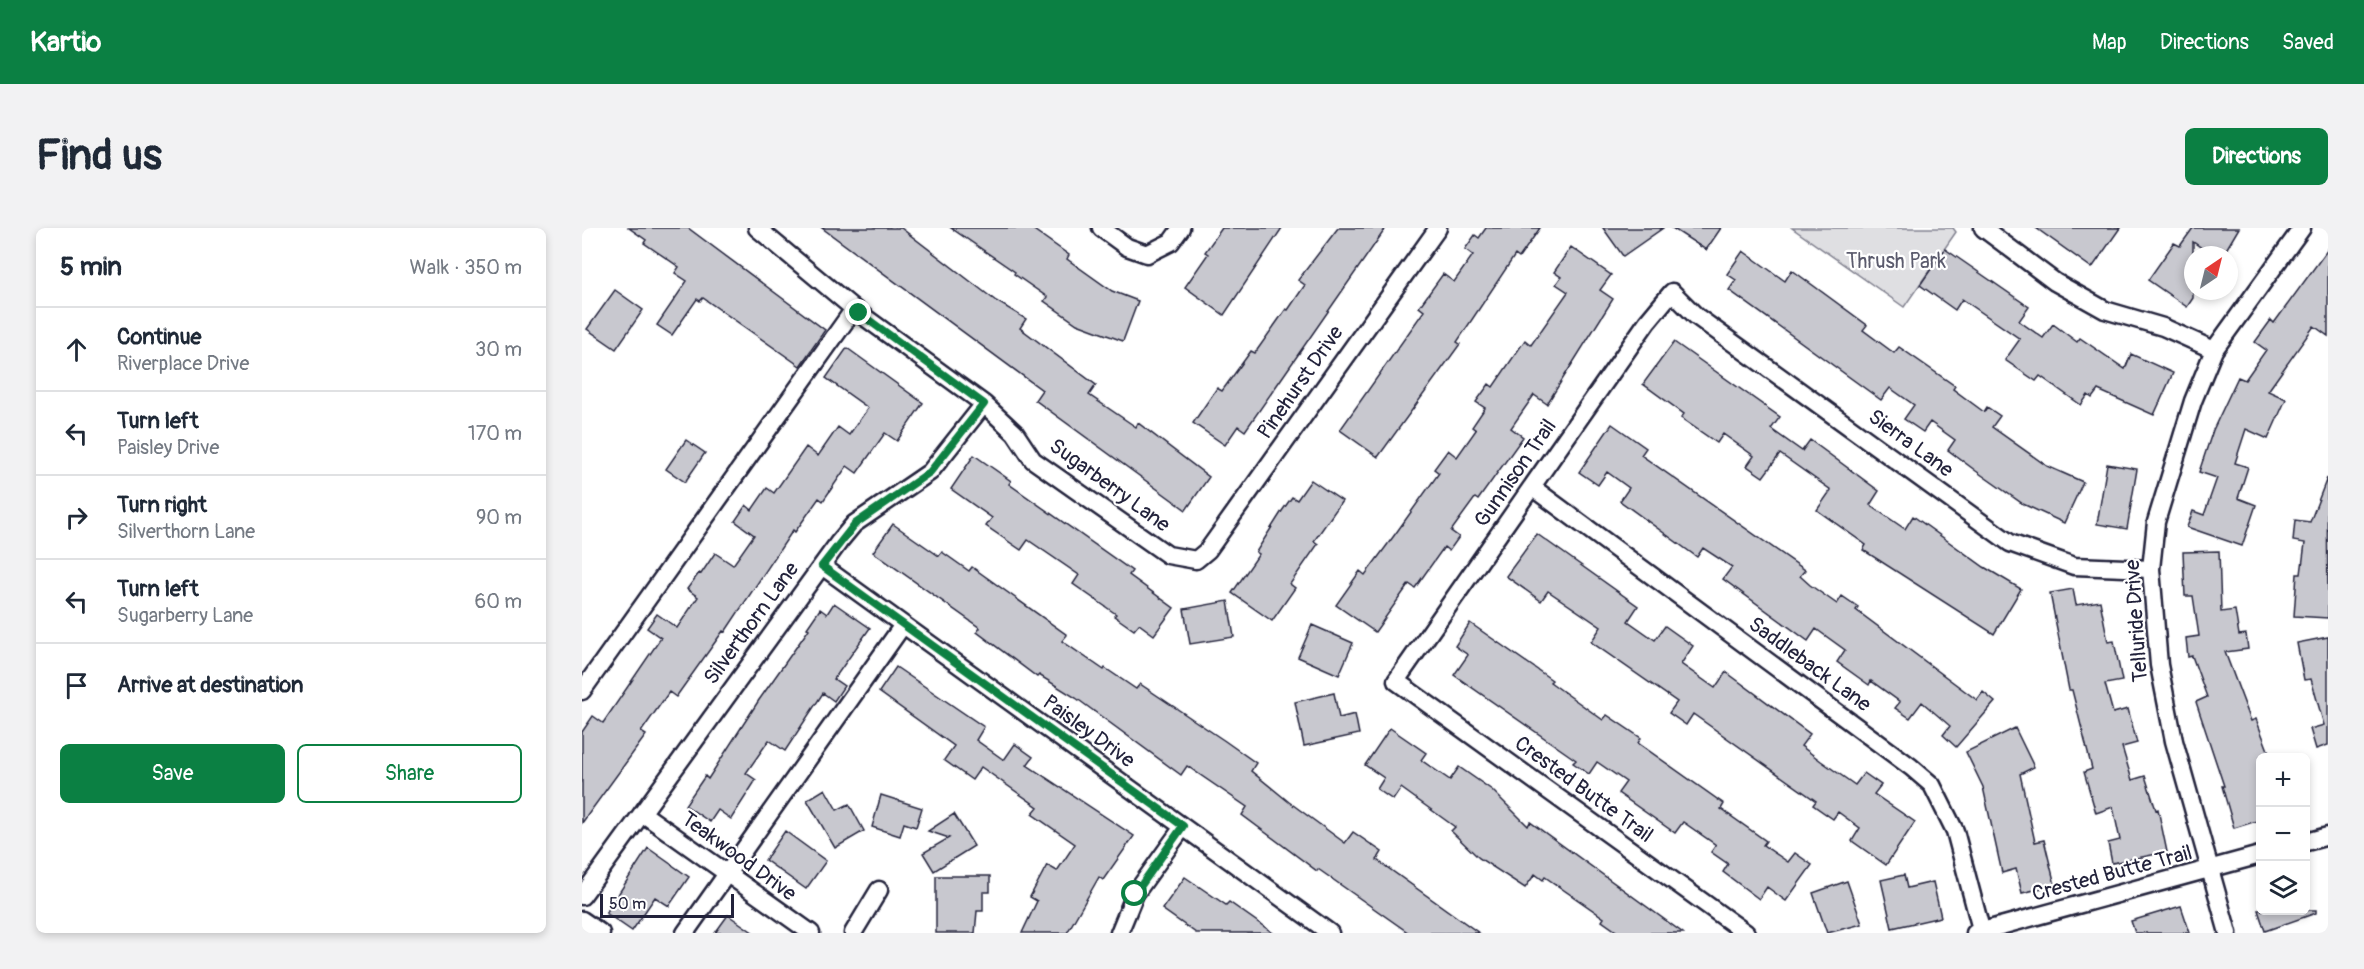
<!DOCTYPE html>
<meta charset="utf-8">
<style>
body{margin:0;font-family:Pangolin,sans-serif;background:#f2f2f3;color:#1f2937}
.controls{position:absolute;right:18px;bottom:18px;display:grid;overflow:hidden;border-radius:9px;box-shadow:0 3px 9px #0003}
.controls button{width:54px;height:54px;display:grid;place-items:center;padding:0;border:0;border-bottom:2px solid #e0e1e3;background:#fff;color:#1f2937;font:30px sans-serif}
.compass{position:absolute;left:1602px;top:18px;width:54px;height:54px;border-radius:50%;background:#fff;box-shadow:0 3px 9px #0003;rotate:35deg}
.scale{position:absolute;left:18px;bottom:15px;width:134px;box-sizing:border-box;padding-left:6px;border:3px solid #22223b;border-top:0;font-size:16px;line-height:21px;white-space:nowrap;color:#22223b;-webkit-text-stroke:4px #fff;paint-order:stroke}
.stop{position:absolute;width:18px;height:18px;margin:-14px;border:4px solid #0b8043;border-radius:50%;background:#fff}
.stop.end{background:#0b8043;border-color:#fff;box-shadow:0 2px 6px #0008}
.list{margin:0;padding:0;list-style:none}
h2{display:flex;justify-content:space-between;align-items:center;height:78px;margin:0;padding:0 24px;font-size:26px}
h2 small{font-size:20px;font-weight:400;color:#747a83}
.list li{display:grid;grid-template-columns:39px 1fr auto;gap:18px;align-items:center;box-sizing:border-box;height:84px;padding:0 24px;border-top:2px solid #e0e1e3}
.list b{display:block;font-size:22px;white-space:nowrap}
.list p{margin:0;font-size:20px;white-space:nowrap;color:#747a83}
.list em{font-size:20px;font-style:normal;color:#747a83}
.actions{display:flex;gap:12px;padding:18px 24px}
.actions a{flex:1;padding:14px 0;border:2px solid #0b8043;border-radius:9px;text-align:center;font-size:21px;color:#0b8043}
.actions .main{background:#0b8043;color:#fff}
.icon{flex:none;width:33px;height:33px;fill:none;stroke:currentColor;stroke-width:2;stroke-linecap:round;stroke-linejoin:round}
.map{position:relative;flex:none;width:1746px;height:705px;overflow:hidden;border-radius:9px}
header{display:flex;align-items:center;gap:36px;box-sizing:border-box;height:84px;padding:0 30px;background:#0b8043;color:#fff}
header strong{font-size:28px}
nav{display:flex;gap:33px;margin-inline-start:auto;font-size:21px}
.intro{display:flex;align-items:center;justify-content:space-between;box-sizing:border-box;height:144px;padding:0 36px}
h1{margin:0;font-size:42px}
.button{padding:15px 27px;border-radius:9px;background:#0b8043;color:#fff;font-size:21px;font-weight:700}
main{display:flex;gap:36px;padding:0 36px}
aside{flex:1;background:#fff;border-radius:9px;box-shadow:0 3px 9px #0003}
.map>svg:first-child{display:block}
</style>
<header>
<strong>Kartio</strong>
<nav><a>Map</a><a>Directions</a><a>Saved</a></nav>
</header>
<div class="intro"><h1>Find us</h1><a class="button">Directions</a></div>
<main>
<aside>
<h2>5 min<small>Walk · 350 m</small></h2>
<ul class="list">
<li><svg class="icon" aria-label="ahead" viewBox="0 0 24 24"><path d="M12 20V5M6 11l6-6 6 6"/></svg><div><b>Continue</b><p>Riverplace Drive</p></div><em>30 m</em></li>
<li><svg class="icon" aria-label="left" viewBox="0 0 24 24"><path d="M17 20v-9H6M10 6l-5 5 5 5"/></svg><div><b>Turn left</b><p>Paisley Drive</p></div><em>170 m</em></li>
<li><svg class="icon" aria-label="right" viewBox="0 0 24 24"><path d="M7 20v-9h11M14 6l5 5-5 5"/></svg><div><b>Turn right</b><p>Silverthorn Lane</p></div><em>90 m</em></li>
<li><svg class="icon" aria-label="left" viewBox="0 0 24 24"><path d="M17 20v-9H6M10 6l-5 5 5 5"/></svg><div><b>Turn left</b><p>Sugarberry Lane</p></div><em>60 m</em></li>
<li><svg class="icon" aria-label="arrive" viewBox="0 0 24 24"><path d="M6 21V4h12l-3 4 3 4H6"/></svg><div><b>Arrive at destination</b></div></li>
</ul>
<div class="actions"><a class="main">Save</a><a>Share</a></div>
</aside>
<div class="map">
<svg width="1746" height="705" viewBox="0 0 1746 705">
<rect width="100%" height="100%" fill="#fff"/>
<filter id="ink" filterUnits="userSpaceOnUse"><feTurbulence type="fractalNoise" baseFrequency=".0167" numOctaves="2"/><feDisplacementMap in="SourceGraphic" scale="12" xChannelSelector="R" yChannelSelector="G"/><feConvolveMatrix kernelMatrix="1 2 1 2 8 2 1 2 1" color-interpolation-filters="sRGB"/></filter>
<g filter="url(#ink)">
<path fill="#dfdfe2" stroke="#80808e" stroke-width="1.5" d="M1210,0H1371L1374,4L1322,79Z"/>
<path fill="#c8c8cf" stroke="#22223b" stroke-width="1.5" d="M47,0H106L243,102L218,138L121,70L118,73L115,71L90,107L75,97L105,53L93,45L97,39L62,15L64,12Z
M240,0H319L414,73L444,91L438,100L514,157L507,167L554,199L556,195L627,249L604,282L453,172L460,162Z
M369,0H449L487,27L485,31L530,63L556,73L541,113L495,96L462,73L465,69L432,46L433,44Z
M640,0H700L642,87L603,59L626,26L623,24Z
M756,0H804L663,203L656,198L643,217L611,195L635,160L640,163L669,123L673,125L704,81L706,82L723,57L716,52Z
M904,0H958L937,30L933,27L875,114L878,116L796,229L758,202L842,83L837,79L861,46L872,54L891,27L883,21L893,7L897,10Z
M1021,0H1081L1041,28Z
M1090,0H1139L1124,22Z
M1454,0H1538L1510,40Z
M1611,0H1657L1641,27H1630L1611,14V70L1605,79L1566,52L1592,15L1598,18Z
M989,19L1029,47L1018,62L1031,71L965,176L952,167L929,200L941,209L896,272L893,270L869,303L877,309L867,323L862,319L833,360L827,356L793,404L754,377L778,343L783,347L814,305L857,245L852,241L866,222L875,229L894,202L890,199L903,180L894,174L907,156L911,159L943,112L949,117L986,64L974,56L979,49L972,44Z
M1363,21L1447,79L1437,93L1461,110L1471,96L1495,114L1498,110L1543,141L1549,126L1591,145L1572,187L1516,162L1510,170L1506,167L1499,177L1458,148L1454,153L1423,132L1438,111L1380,71L1373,82L1338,57Z
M1746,21V108L1732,98L1686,163L1704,171L1686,211L1664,201L1653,235L1666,239L1656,270L1674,277L1660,318L1605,299L1611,283L1622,287L1635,250L1617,244L1631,202L1656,149L1663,152L1684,122L1673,114L1689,92L1692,95Z
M1161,23L1203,53L1210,42L1285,97L1281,102L1312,125L1317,119L1373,158L1371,161L1402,184L1405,179L1418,188L1410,199L1465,238L1501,254L1482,295L1441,276L1394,243L1366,222L1373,212L1348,194L1341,204L1322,191L1332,177L1308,160L1299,172L1147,62L1154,52L1145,46Z
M33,62L61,82L34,121L5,101Z
M1092,114L1198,189L1189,201L1220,223L1228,212L1297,263L1288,277L1323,301L1331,288L1402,339L1439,361L1412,406L1281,322L1284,317L1235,282L1249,262L1198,226L1181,249L1165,238L1172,228L1141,206L1135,215L1099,190L1102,186L1061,156Z
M265,120L341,175L315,213L303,205L275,245L265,238L241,273L237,270L213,304L211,302L143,404L141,403L94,469L87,464L59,504L64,507L0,595V504L11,488L21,495L79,410L65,400L75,386L95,400L116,369L105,361L117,345L119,346L133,325L151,337L172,307L153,293L164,277L170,282L185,260L192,265L224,219L236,228L256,199L267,207L286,180L244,150Z
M1030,196L1064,220L1059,227L1223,342L1218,348L1228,357L1255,376L1260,368L1276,379L1274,382L1395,472L1401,464L1413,474L1374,519L1361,507L1368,498L1340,474L1328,490L1313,480L1318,474L1289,453L1287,457L1255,434L1263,422L1234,401L1226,413L1141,351L1150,339L1121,320L1115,329L1038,273L1047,260L1025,244L1016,257L997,244Z
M104,212L123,225L103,254L84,241Z
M392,227L429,253L427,256L550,343L547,347L592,380L572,407L557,396L552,402L532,388L534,386L491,356L497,347L446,312L439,322L404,298L410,290L369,261Z
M1525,236L1555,241L1545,301L1515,296Z
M1745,250L1746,390L1712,388L1715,346H1719L1723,315L1711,313L1713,292L1728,294Z
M729,252L760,273L732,313L736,316L708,356L713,360L690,393L650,365L677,326L674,324L700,283L710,269L715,272Z
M311,296L357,328L360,324L387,343L390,339L485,407L480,413L522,442L523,440L554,461L558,456L643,513L674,535L669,543L707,574L763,615L771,604L800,624L795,632L897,705H827L736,641L735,643L660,587L665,579L605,538L599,547L494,470L457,447L455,449L395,404L398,400L291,324Z
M955,306L1056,378L1046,393L1073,412L1083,398L1111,418L1099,436L1133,460L1144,444L1228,506L1219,518L1239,533L1273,557L1282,545L1299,557L1292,566L1333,594L1304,637L1270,613L1278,600L1256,584L1251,591L1231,577L1234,573L1111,486L1104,497L1087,485L1095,474L1009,414L1019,399L966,363L959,373L924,348Z
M1637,323L1639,384L1653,382L1657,407L1664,406L1666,421L1643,424L1669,493L1674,491L1689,530H1678V592L1652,600L1640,558H1642L1614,474L1625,469L1610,428L1606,429L1604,410L1617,408L1611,368H1603L1601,324Z
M1491,361L1494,377L1518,373L1526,414L1532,413L1540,453L1523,456L1531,485L1546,481L1555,515L1540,519L1550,552L1563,548L1574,582L1576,581L1585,624L1530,635L1526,615L1538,612L1531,579L1514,585L1502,544L1510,541L1490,462H1487L1468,365Z
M646,373L652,409L608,416L602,381Z
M252,375L288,400L252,451L262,458L252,473L241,465L203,523L187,512L164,545L174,552L149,591L136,582L128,594L103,577L123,548L126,551L177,472L227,401L225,400L238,381L245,386Z
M888,395L970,452L968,454L1021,492L1025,487L1059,510L1056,515L1142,576L1139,581L1184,613L1181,617L1206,634L1213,625L1230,637L1204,673L1185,659L1177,671L1141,644L1146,636L1129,624L1134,617L1101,594L1093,605L1036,565L1044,554L1015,534L1007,546L991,535L994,532L872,447L886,427L873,418Z
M730,397L771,415L757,447L716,429Z
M1746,409V517L1734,521L1728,501L1742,497L1729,451L1722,452L1715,415Z
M314,439L402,499L394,512L422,532L433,516L451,529L445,537L552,608L521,652L517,649L485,705H440L455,673L448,669L465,637L475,643L493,616L450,586L456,579L399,539L390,552L362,532L372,518L297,464Z
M752,465L757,490L773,486L777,506L722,518L713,474Z
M808,500L844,525L839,532L868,552L877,539L910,562L946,598L948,594L1101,705H1037L1020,693L1022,690L963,649L961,652L953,646L943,660L897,630L869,603L873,599L819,560L811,572L795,561L802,550L783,537Z
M1433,500L1452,539L1438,546L1453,614L1462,612L1473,657L1440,665L1434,641L1420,645L1401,559L1384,524Z
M243,561L255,582L267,576L282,603L253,620L225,572Z
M299,567L340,580L334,599L322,595L318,608L290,599Z
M372,586L392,618L352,643L341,625L367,610L346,603Z
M203,603L244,633L224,661L183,632Z
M66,620L107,649L87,678L73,669L50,703L24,685Z
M1322,647L1325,660L1351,654L1359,689L1310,700L1299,652Z
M354,648H408V664H401V683H395L393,705H354Z
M603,649L644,677L647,674L691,705H614L580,681Z
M1265,653L1280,696L1245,705L1231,665Z
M1599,678L1608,705H1553L1549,693Z
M1676,682H1734V685L1683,703Z
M146,687L172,705H133Z"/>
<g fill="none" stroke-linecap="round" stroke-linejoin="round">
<defs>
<path id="minor" d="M175,0L277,85L402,176L433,205L451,232L586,327L614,332L626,322L856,0
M519,0L545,19L565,26L589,14L599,0
M1401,0L1473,54L1523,82L1581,99L1632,122
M951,260L1329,539L1350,557L1373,603L1400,705
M240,338L748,705
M0,463L272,81
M60,585L229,705
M1724,614L1746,608
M0,668L257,314L272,296L348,244L402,176
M0,692L19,705
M103,705L321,397
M271,705L297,662
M537,705L553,666L601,599
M1164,705L814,453L1065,94L1090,64L1114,88L1428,315L1492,338L1569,341
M1393,705L1678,627
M1646,705L1592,513L1577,437L1569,341L1574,294L1611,173L1632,122L1720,0"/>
</defs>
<use href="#minor" stroke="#22223b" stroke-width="21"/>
<use href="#minor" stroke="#fff" stroke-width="16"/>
</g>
</g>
<g fill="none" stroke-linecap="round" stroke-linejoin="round" filter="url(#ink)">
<path stroke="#0b8043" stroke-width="8" d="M277,85L402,176L348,244L273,296L240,338L601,598L553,666"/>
</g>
<g text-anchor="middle" stroke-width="4.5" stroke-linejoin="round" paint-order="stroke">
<g font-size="21" fill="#5b5b6d" stroke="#fff">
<text x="1314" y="40">Thrush Park</text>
</g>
<g font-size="21" fill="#22223b" stroke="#fff">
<text transform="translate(718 154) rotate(-55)" y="7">Pinehurst Drive</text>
<text transform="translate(1329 215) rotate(36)" y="7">Sierra Lane</text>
<text transform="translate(933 245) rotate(-55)" y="7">Gunnison Trail</text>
<text transform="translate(528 257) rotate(36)" y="7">Sugarberry Lane</text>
<text transform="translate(1554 393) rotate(-94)" y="7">Telluride Drive</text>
<text transform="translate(169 395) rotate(-54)" y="7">Silverthorn Lane</text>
<text transform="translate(1228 436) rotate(36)" y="7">Saddleback Lane</text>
<text transform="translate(507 503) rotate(36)" y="7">Paisley Drive</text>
<text transform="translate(1002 561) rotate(36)" y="7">Crested Butte Trail</text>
<text transform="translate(157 628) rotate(36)" y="7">Teakwood Drive</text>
<text transform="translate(1530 645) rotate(-15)" y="7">Crested Butte Trail</text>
</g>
</g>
</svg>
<div class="controls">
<button>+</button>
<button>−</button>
<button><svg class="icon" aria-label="layers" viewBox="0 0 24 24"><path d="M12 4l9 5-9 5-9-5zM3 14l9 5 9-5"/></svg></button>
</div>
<svg class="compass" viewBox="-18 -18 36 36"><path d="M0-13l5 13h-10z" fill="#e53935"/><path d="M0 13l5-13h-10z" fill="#747a83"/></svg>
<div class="scale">50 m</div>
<div class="stop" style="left:553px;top:666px"></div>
<div class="stop end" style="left:277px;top:85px"></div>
</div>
</main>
